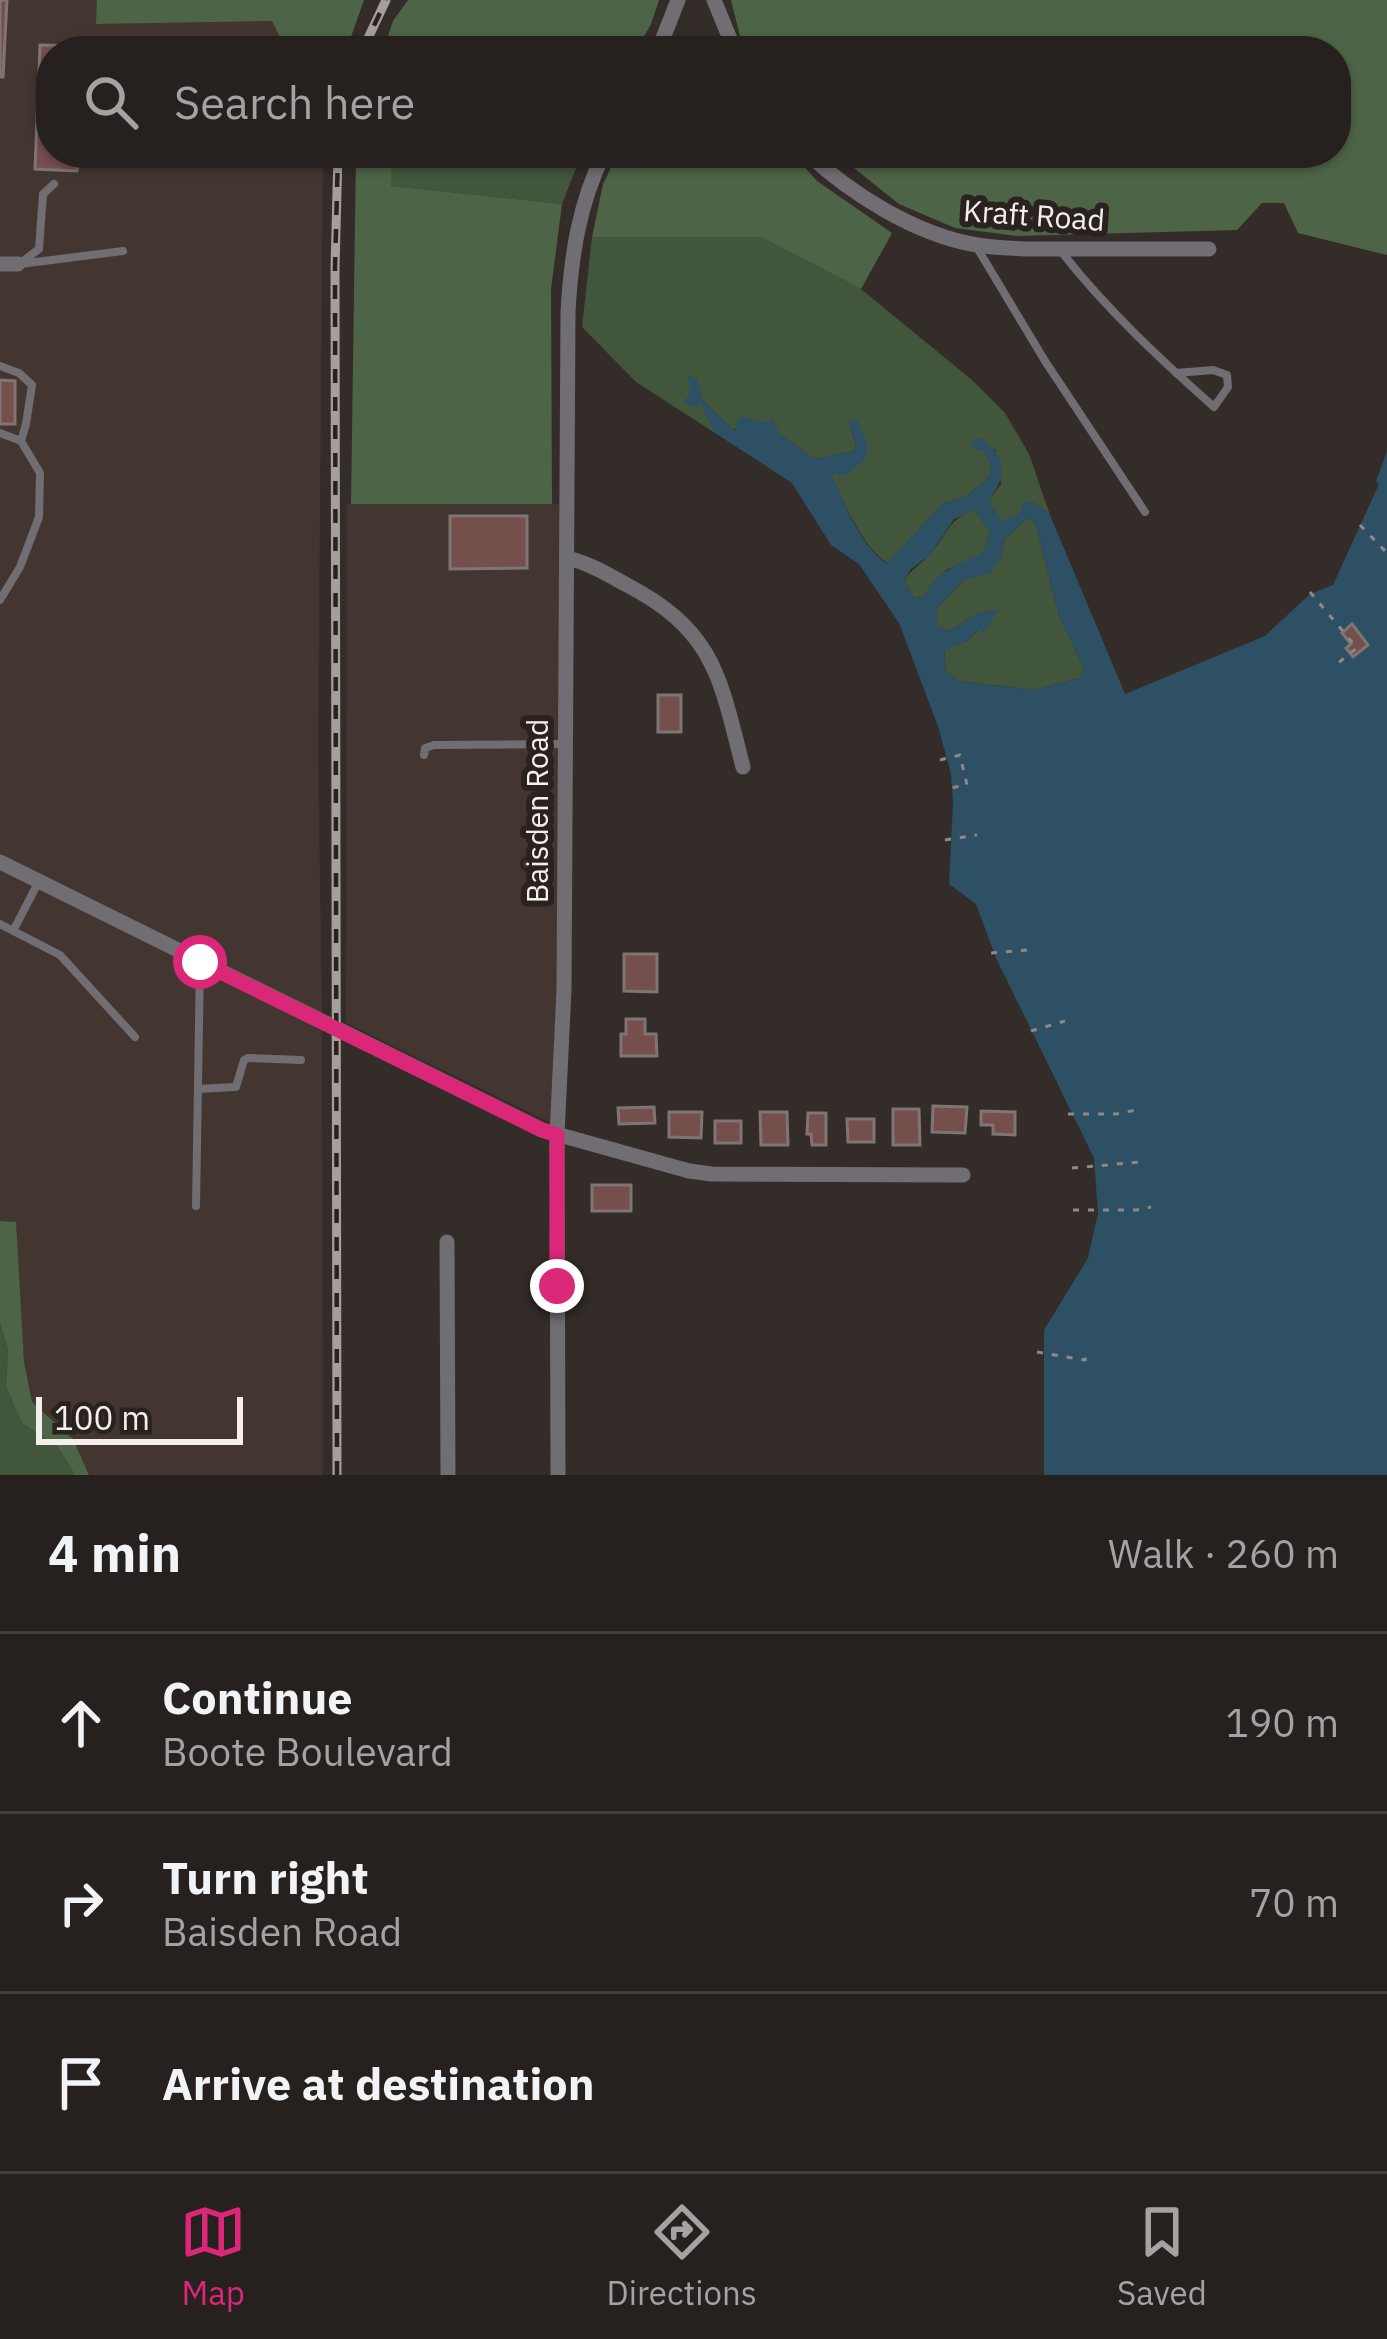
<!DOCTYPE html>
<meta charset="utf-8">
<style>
body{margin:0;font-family:"IBM Plex Sans",sans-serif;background:#322e2c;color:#f1f3f6}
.scale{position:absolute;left:36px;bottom:30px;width:207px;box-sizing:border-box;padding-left:12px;border:6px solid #f4efed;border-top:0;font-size:33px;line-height:42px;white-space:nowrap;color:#f4efed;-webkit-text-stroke:9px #29221f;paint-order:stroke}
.stop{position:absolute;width:36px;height:36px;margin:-27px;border:9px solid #db2777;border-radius:50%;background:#fff}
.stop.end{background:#db2777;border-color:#fff;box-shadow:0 3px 12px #0008}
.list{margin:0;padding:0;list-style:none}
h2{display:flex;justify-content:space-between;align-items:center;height:156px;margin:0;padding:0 48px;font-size:51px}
h2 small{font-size:39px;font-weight:400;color:#a4a3a4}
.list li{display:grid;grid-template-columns:78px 1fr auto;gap:36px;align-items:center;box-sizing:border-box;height:180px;padding:0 48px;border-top:3px solid #423e3d}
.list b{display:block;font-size:45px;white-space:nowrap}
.list p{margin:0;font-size:39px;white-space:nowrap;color:#a4a3a4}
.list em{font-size:39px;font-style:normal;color:#a4a3a4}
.icon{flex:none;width:66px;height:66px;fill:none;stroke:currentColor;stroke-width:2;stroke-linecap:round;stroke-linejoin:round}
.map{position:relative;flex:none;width:1387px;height:1475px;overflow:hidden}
.search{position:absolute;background:#26211f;box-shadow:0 3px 9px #0004;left:36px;right:36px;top:36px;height:132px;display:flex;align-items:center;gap:30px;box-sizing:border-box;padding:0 42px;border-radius:48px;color:#a4a3a4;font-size:45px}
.sheet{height:696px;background:#26211f}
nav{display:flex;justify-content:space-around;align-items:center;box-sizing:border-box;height:168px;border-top:3px solid #423e3d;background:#26211f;font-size:33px;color:#a4a3a4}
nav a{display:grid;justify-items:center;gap:6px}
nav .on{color:#db2777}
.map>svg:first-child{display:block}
</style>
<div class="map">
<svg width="1387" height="1475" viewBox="0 0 1387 1475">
<rect width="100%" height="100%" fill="#332c29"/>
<path fill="#433630" d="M0,0H97V24L273,21L287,51H51V153H323L318,749L322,1013L323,1475H89L73,1439L32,1403L24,1362L15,1222L0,1221Z
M347,504H562L560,921L551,1123L346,1023Z"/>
<path fill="#42563b" d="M392,153H582L562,204L390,186Z
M592,237H761L861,289L972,380L1005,413L1029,454L1050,515L1033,502L1020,514L1002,522L989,501L1001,484L995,449L978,451L984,450L991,465L989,477L966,497L943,503L888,563C864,550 842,500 831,474L866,458L849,421L856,446L854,451L814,459L779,433L732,429L701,398L698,386L688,376L715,433L636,382L582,327Z
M974,509L990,532L983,553L946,570L924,597L914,598L904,581C912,568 923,563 932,552C950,530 946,523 974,509Z
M1028,518L1035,522L1059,616L1084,668L1080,678L1035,690L958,681L946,671L944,650L967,641L998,610L977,614L949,631L937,627V608L964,580L1001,558L1004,539Z
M0,1323L8,1350L6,1387L22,1423L58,1447L75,1475H0Z"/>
<path fill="#4e6447" d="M97,0H364L346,51H287L272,21L96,24Z
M408,0H659L651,24L636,51H383L393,21Z
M731,0H1387V255L1298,233L1284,203H1262L1237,230L1017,236L955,228L899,204L835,153H1336V51H750L741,40Z
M356,153H392L391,186L562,204L551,289L552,504H351Z
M618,153H792L817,181L892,233L861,289L761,237H592L603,184Z
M0,1221L16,1222L24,1362L32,1402L73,1439L89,1475H75L58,1447L22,1423L6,1387L8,1350L0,1323Z"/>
<path fill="#2e5065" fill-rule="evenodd" d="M688,376L698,379L701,398L732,429L736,430V423L743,416L760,422L773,420L779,433L814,459L854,451L856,446L849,420H857L867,443L866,458L848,475H832C842,501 863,550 887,563L943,503L966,497L989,477L991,465L984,451H978L969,442L981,438C1008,458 1007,475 989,501L1002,521L1019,514L1024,501L1033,502L1050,515L1125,694L1265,636L1310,594L1333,585L1379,484L1376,481L1387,451V1475H1044V1330L1088,1258L1098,1213L1094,1158L996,958L976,904L949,884L953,803L951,774L938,726L899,623L859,564L831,545L792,483L715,433L701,405L692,407L683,401L690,394ZM974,510L990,532L983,553C960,563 934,572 924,597L914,598L904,581L911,569L930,555L954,519ZM1028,518L1035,522L1059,616L1084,668L1080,678L1035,690L958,681L946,671L944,651L967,641L977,630L984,633L999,609L977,614L949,631L937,627V608L964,580L990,573L1001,558L1004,539Z"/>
<path fill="#754f4b" stroke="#7e7574" stroke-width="3" d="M0,0H7L3,77H0Z
M40,45L82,46V51H51V153H78L77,171L35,169Z
M0,380L15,381V424H0Z
M450,516H527V568L450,569Z
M1352,624L1368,645L1353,657L1346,648L1351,644L1342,633Z
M658,695H681V732H658Z
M624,954H657V992L624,991Z
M626,1019H645V1034H656L657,1056H621V1034H626Z
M933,1106L967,1107L965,1133L932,1132Z
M654,1107L655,1123L619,1124L618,1108Z
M893,1109H919L920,1145H893Z
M981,1111L1015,1112V1135L993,1134V1125H981Z
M669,1112H702L701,1138L669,1137Z
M760,1112H787L788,1145H761Z
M808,1113H826V1145H812L811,1134H807Z
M847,1119H874V1142H848Z
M715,1121H741V1143H715Z
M592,1185H631V1211H592Z"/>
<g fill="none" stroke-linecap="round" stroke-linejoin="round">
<path stroke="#8f8986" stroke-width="3" stroke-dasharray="6 9" stroke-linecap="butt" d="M1360,525L1387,553
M1310,592L1357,648L1333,667
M940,760L960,755L967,785L950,788
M945,840L977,835
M991,953L1028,950L1027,954
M1031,1031L1065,1021
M1068,1114H1116L1136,1110
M1072,1168L1141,1162
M1073,1210H1137L1151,1207
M1037,1352L1085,1360L1086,1352"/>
<path stroke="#706e72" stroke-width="8" d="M976,246L1045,361L1145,512
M1060,250C1106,309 1159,358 1214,407L1228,387L1227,375L1213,370L1176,373
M19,264L39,249L43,194L54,184
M20,264L123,251
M0,366L19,373L32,385L26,424L21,441
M0,433L21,441L40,473L39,517L20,567L0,600
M424,755L425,748L434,745L564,744
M0,924L60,955L135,1037
M13,931L39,881
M198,1089L236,1087L244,1060L248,1058L301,1060
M196,1206L200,963"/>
<path stroke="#706e72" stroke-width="15" d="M714,0L735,51
M658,51L678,0
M807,153C851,194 916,235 977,245C1010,250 1046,249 1079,249C1123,249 1166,249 1209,249
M0,264H18
M567,558C589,563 607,574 627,585C715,631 720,678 743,767
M0,862L542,1130L689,1171L712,1174L963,1175
M447,1242L448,1475
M558,1475L557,1135L564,990L568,312C571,256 579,204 604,153"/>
<defs>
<path id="rail" d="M362,51L386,0
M337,1475L335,268L338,153"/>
</defs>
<use href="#rail" stroke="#a49e9c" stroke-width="9"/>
<use href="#rail" stroke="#29221f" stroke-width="4.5" stroke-dasharray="14" stroke-linecap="butt"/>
</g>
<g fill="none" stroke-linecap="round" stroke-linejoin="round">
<path stroke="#db2777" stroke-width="15" d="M200,962L542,1130L557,1135V1286"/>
</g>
<g text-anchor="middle" stroke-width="12" stroke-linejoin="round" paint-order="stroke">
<g font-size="30" fill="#f4efed" stroke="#29221f">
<text transform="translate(1034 216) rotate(4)" y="10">Kraft Road</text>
<text transform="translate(538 811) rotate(-90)" y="10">Baisden Road</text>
</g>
</g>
</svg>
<div class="scale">100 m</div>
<div class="stop" style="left:200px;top:962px"></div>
<div class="stop end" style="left:557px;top:1286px"></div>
<div class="search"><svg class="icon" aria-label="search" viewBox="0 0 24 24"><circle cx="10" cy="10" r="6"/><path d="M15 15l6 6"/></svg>Search here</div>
</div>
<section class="sheet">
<h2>4 min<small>Walk · 260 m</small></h2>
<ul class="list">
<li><svg class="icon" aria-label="ahead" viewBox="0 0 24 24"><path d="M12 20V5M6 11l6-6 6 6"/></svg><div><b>Continue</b><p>Boote Boulevard</p></div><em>190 m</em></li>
<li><svg class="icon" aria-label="right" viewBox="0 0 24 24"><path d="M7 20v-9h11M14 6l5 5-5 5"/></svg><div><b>Turn right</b><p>Baisden Road</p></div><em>70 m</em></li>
<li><svg class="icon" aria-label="arrive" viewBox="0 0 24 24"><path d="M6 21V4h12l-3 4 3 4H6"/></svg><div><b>Arrive at destination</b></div></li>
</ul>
</section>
<nav>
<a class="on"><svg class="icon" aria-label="map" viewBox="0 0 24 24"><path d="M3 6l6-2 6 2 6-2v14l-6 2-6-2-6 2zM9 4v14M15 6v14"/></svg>Map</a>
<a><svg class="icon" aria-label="directions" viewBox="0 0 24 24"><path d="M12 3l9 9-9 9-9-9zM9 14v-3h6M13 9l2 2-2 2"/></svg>Directions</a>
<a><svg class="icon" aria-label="saved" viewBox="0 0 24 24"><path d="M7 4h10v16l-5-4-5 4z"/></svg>Saved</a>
</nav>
